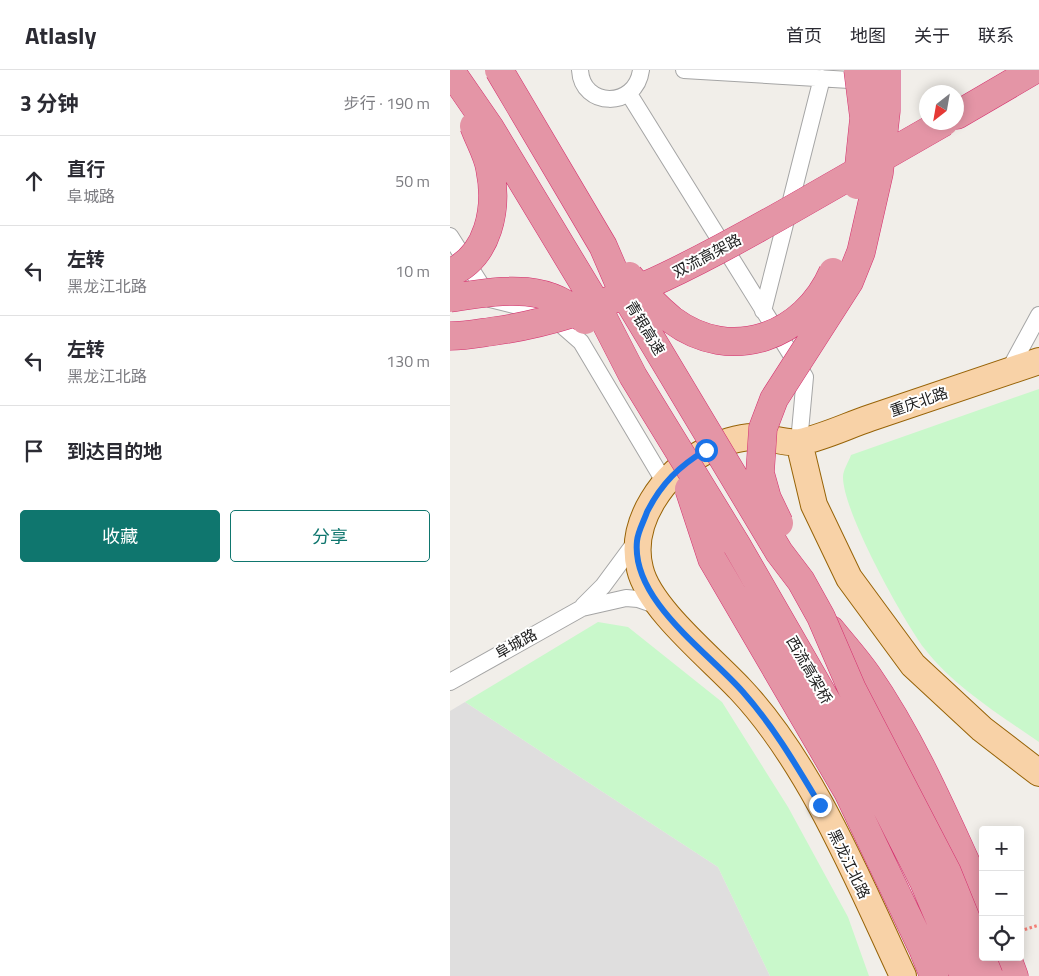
<!DOCTYPE html>
<html lang="zh">
<meta charset="utf-8">
<style>
body{margin:0;font-family:"Titillium Web","Noto Sans SC",sans-serif;background:#f2f2f3;color:#2b2b33}
.controls{position:absolute;right:15px;bottom:15px;display:grid;overflow:hidden;border-radius:5px;box-shadow:0 2px 12px #0003}
.controls button{width:45px;height:45px;display:grid;place-items:center;padding:0;border:0;border-bottom:1px solid #e1e1e2;background:#fff;color:#2b2b33;font:25px sans-serif}
.compass{position:absolute;left:469px;top:15px;width:45px;height:45px;border-radius:50%;background:#fff;box-shadow:0 2px 12px #0003;rotate:211deg}
.stop{position:absolute;width:15px;height:15px;margin:-11px;border:4px solid #1a73e8;border-radius:50%;background:#fff}
.stop.end{background:#1a73e8;border-color:#fff;box-shadow:0 1px 5px #0008}
.list{margin:0;padding:0;list-style:none}
h2{display:flex;justify-content:space-between;align-items:center;height:65px;margin:0;padding:0 20px;font-size:21px}
h2 small{font-size:16px;font-weight:400;color:#7c7c81}
.list li{display:grid;grid-template-columns:32px 1fr auto;gap:15px;align-items:center;box-sizing:border-box;height:90px;padding:0 20px;border-top:1px solid #e1e1e2}
.list b{display:block;font-size:19px;white-space:nowrap}
.list p{margin:0;font-size:16px;white-space:nowrap;color:#7c7c81}
.list em{font-size:16px;font-style:normal;color:#7c7c81}
.actions{display:flex;gap:10px;padding:15px 20px}
.actions a{flex:1;padding:11px 0;border:1px solid #0f766e;border-radius:5px;text-align:center;font-size:18px;color:#0f766e}
.actions .main{background:#0f766e;color:#fff}
.icon{flex:none;width:28px;height:28px;fill:none;stroke:currentColor;stroke-width:2;stroke-linecap:round;stroke-linejoin:round}
.map{position:relative;flex:none;width:589px;height:906px;overflow:hidden}
header{display:flex;align-items:center;gap:30px;box-sizing:border-box;height:70px;padding:0 25px;background:#fff;border-bottom:1px solid #e1e1e2}
header strong{font-size:24px}
nav{display:flex;gap:28px;margin-inline-start:auto;font-size:18px}
main{display:flex}
aside{flex:1;background:#fff}
.map>svg:first-child{display:block}
</style>
<header>
<strong>Atlasly</strong>
<nav><a>首页</a><a>地图</a><a>关于</a><a>联系</a></nav>
</header>
<main>
<aside>
<h2>3 分钟<small>步行 · 190 m</small></h2>
<ul class="list">
<li><svg class="icon" aria-label="ahead" viewBox="0 0 24 24"><path d="M12 20V5M6 11l6-6 6 6"/></svg><div><b>直行</b><p>阜城路</p></div><em>50 m</em></li>
<li><svg class="icon" aria-label="left" viewBox="0 0 24 24"><path d="M17 20v-9H6M10 6l-5 5 5 5"/></svg><div><b>左转</b><p>黑龙江北路</p></div><em>10 m</em></li>
<li><svg class="icon" aria-label="left" viewBox="0 0 24 24"><path d="M17 20v-9H6M10 6l-5 5 5 5"/></svg><div><b>左转</b><p>黑龙江北路</p></div><em>130 m</em></li>
<li><svg class="icon" aria-label="arrive" viewBox="0 0 24 24"><path d="M6 21V4h12l-3 4 3 4H6"/></svg><div><b>到达目的地</b></div></li>
</ul>
<div class="actions"><a class="main">收藏</a><a>分享</a></div>
</aside>
<div class="map">
<svg width="589" height="906" viewBox="0 0 589 906">
<rect width="100%" height="100%" fill="#f1eee9"/>
<path fill="#dfdede" d="M15,632L268,797L320,906H0V641Z"/>
<path fill="#c9f8cb" d="M589,319V672C550,645 503,616 474,578C452,548 393,442 393,407C393,400 399,391 401,385Z
M148,552L178,557L272,632L338,737L398,847L419,906H320L268,797L15,632Z"/>
<g fill="none" stroke-linecap="round" stroke-linejoin="round">
<defs>
<path id="street" d="M130,0C132,38 186,39 191,0
M234,0L416,11
M179,24L355,307L349,372
M0,166L40,229L99,244L131,272L215,413
M313,241L372,8
M558,302L589,245
M133,536L153,516L187,470
M0,612L132,538L176,528L188,529L211,537"/>
<path id="primary" d="M349,372L364,435L399,508L463,595L532,659L589,703
M453,906C409,812 361,694 290,619C261,588 199,538 190,499C178,452 214,403 254,382C268,374 290,366 306,367C320,367 336,374 350,372C372,368 399,355 420,348C477,329 533,310 589,291"/>
<path id="highway" d="M507,45L584,0
M381,560C393,575 406,589 417,605C465,674 498,754 533,830
M557,887L564,906"/>
</defs>
<use href="#street" stroke="#a5a5a5" stroke-width="18"/>
<use href="#primary" stroke="#976307" stroke-width="28"/>
<use href="#highway" stroke="#d4316e" stroke-width="29"/>
<path stroke="#f48077" stroke-width="3" stroke-dasharray="2.5 2.5" stroke-linecap="butt" d="M570,861L589,855"/>
<use href="#street" stroke="#fff" stroke-width="16"/>
<use href="#primary" stroke="#f8d2a7" stroke-width="26"/>
<use href="#highway" stroke="#e495a6" stroke-width="28"/>
<defs>
<path id="highway-bridge" d="M0,0L40,58L145,232L183,306L286,474L426,717L474,812L514,906
M49,0L153,176L172,220L329,482L351,511L371,547L402,619L497,802L539,906
M407,115L414,48L408,0
M0,203C39,186 48,138 40,99C38,85 29,70 24,56
M179,206C192,222 206,237 222,250C281,294 355,267 383,202
M0,228C48,221 98,210 135,250
M0,266C15,266 30,263 45,261C151,246 245,194 337,142C389,112 442,82 494,52
M239,419L262,489L398,722L473,879L484,906
M329,453L317,428L310,403L313,358L324,329L399,212L411,182L429,103L436,41V0"/>
</defs>
<use href="#highway-bridge" stroke="#d4316e" stroke-width="29" stroke-linecap="butt"/>
<use href="#highway-bridge" stroke="#e495a6" stroke-width="28"/>
</g>
<g fill="none" stroke-linecap="round" stroke-linejoin="round">
<path stroke="#1a73e8" stroke-width="6" d="M256,380C229,396 211,414 197,442C194,451 188,461 187,471C181,530 257,581 293,622C324,657 346,695 370,735"/>
</g>
<g text-anchor="middle" stroke-width="4" stroke-linejoin="round" paint-order="stroke">
<g font-size="15" fill="#212121" stroke="#fff">
<text transform="translate(257 186) rotate(-28)" y="5">双流高架路</text>
<text transform="translate(195 258) rotate(59)" y="5">青银高速</text>
<text transform="translate(469 332) rotate(-19)" y="5">重庆北路</text>
<text transform="translate(66 574) rotate(-29)" y="5">阜城路</text>
<text transform="translate(359 600) rotate(60)" y="5">西流高架桥</text>
<text transform="translate(399 794) rotate(64)" y="5">黑龙江北路</text>
</g>
</g>
</svg>
<div class="controls">
<button>+</button>
<button>−</button>
<button><svg class="icon" aria-label="locate" viewBox="0 0 24 24"><circle cx="12" cy="12" r="6"/><path d="M12 2v4M12 18v4M2 12h4M18 12h4"/></svg></button>
</div>
<svg class="compass" viewBox="-18 -18 36 36"><path d="M0-13l5 13h-10z" fill="#e53935"/><path d="M0 13l5-13h-10z" fill="#7c7c81"/></svg>
<div class="stop" style="left:256px;top:380px"></div>
<div class="stop end" style="left:370px;top:735px"></div>
</div>
</main>
